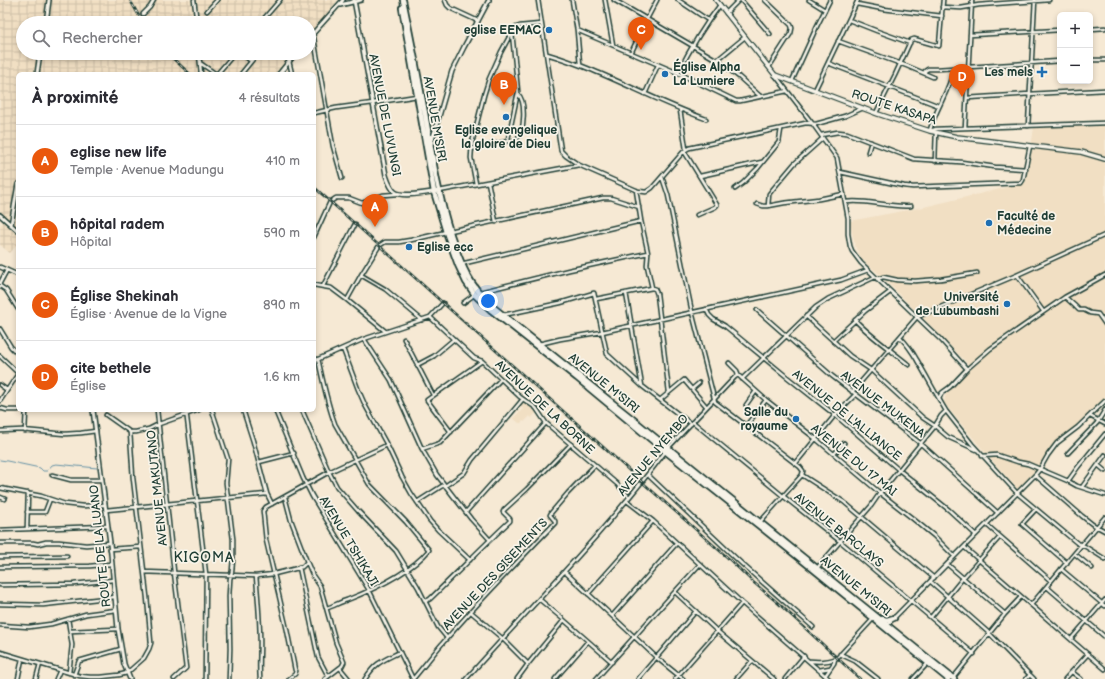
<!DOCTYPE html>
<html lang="fr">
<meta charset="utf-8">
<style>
body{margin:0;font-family:"Balsamiq Sans",sans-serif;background:#f2f2f3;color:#2b2b33}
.controls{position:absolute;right:12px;top:12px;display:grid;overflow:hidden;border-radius:6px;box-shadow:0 2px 6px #0003}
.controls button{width:36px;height:36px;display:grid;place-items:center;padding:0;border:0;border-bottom:1px solid #e1e1e2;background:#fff;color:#2b2b33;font:20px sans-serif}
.you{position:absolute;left:488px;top:301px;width:14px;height:14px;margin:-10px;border:3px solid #fff;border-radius:50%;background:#1a73e8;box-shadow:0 0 0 6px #1a73e833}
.badge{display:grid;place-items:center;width:26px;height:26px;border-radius:50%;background:#ea580c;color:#fff;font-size:13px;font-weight:700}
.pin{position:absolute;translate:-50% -33px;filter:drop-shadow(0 1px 2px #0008)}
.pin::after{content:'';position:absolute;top:21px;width:14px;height:12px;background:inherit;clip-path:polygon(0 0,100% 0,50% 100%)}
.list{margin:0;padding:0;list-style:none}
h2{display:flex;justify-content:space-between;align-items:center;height:52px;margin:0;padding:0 16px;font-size:17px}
h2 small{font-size:13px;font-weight:400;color:#7c7c81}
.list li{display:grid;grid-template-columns:26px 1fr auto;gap:12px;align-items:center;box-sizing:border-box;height:72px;padding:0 16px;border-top:1px solid #e1e1e2}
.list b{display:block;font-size:15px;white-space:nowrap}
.list p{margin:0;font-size:13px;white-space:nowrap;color:#7c7c81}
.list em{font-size:13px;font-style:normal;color:#7c7c81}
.icon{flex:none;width:22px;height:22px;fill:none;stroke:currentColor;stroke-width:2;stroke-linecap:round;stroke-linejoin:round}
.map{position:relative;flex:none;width:1105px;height:679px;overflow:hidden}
.search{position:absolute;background:#fff;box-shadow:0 2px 6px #0003;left:16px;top:16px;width:300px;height:44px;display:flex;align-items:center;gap:10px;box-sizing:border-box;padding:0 14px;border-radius:22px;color:#7c7c81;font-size:15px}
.panel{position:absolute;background:#fff;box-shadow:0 2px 6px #0003;left:16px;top:72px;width:300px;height:340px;border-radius:6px}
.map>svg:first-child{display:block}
</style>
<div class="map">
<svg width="1105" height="679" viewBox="0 0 1105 679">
<defs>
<pattern id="industrial-grid" width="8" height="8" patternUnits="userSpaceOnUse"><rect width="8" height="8" fill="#f1dfc3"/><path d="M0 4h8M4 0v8" fill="none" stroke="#cec0a8"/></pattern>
</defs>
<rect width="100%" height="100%" fill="#f6e9d4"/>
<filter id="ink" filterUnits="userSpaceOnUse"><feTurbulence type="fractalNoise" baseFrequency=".025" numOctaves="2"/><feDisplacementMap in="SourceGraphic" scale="8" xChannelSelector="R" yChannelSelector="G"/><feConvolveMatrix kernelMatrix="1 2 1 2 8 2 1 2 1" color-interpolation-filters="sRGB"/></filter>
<g filter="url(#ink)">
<path fill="#f1dfc3" d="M503,98L515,101L513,111L500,108Z
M1105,126V398L1076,428L1063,435L1054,443L1049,450L1037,470L1019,489L1017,488L989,457L944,403L946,393L952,383L968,364L940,335L877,272L868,265L862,259L856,248L852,233L850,221L924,207L1025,183L1034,128Z
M524,402L537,412L531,418L530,416L524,422L523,421L521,423H519L513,418L523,409L521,407L513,415L512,414L520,405Z"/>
<path fill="url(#industrial-grid)" d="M0,0H338L309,40V23H23V53H299L284,74H18V230L0,213Z
M3,222L18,235V244L10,253L0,245V226Z"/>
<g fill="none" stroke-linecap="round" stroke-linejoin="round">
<path stroke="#6592a6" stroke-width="1" d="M0,460L7,461L40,468L43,471H47L52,465L56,464L97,468"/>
<defs>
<path id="minor" d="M194,0L197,23
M445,0L447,5L450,8L478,21
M538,0L561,151L566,156L579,165L638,191L646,192L652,188L684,151L689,148L806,123L816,124L845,116L863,108
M572,0L577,30L580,65
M605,0L613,45
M614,0L717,60L739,77L760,96
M678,0L708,20
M741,0L770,34
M765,0L791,25L792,28L791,33L769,67
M809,0L825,10
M857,4L883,9L942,16
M942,7L961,8L979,5L1049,0
M207,11L217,0
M726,13L739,0
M143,14L150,7L154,0
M849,20L877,31L910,43
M260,23L280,0
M283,23L284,22L286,23
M1090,29L1105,28
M577,30L678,73L736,101H740L787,91
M313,33L333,146L342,178
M970,35L1060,30
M838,41L907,66L933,77
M199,53L201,74
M241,53L251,61
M631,53L647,19L657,0
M547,54C602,70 652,100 706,119
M717,60L745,37
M1090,60H1105
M289,61L292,74
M200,63L216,74
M828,63L939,106
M678,73C690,49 703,27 720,5
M925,73V71L928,69H938L1060,61
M217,74L235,53
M241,74L258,53
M775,75L812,123L837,158L848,218V234L850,246L852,251L861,263L941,340L967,369
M792,81L817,26L830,0
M815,90L858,0
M645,94L658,65
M967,98L1029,94L1105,90
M680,110L686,149
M314,113L336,108L373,103L417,96
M876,113L895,75L911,40L914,39L939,46L943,0
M1028,126L1035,0
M965,128L972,0
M930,130C936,108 950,90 954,68
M930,131L936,129L1105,123
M821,135L838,132L847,133L914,159L961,162L995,167L1026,169
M508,141C511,141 514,141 517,139C525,131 526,101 518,94
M471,149L504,142L508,141V139L518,92L512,33
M684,151L717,205L715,207L697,215
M868,152L871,142
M935,161L936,132
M840,172L904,186L913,187L1021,183L1023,180L1030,146
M700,176L762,162
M662,177L668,195L692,312L715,402L800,467L803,471L802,475
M488,182L496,222
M476,184L471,158L472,143L484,95L489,79L501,52L514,28L520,26L541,24
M735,189L743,183L758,168L779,142L781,129
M636,190L641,221L648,253L647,265L652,288L655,289L657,294L669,392
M439,191L579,165
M846,202C867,199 889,208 911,206
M757,204L763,206H768L784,203L819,199L844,194
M768,206L769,194L773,189L794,164L823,138
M450,231L603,198H611L639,207
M314,237L330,202L336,198H349L362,203L383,195L397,194
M461,264L641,221
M0,267L18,275
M361,275L385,289L422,320
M1017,275L1043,311
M877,279L883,277L897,280L915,281L941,279L977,273
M0,283L7,270
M314,285L325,287L331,288L347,300L385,331
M0,286L6,290L18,309
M323,286L355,224
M480,292L569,270L648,253
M626,293L642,386
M1065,297L1074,305L1079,310H1084L1090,313L1098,314L1105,324
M596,299L652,288
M347,300L361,275L379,246L385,242H399L411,240L446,232
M463,303L474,295
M706,309L709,315L713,319L725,326L787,377L835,415L899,470L949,510L976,535
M757,310L832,376L920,443L998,513
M503,315L560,303L594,293L607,354L642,386L691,424
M806,316L850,356L871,370L923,418L935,426L948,437L977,450
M430,317L474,358L482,361L520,397L536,408L546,423L617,484L629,497
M855,320C871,337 891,350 909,365
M0,329L11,347L18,354
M364,339L391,380L422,449L437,475L471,519L490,540
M404,339L433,395
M833,341L865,311L890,292
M539,344L560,339L602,332L841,280L868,270
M343,349L358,389L365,405L387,445L402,477L411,493L430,521L438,530L470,560
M0,356L18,373
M318,359C323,381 327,403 335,424L369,484L406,522L429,550C410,573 375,589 347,600C340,602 334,606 327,608
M314,361L364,339L430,317L443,303
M729,363L737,371L738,375
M417,365L434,356L454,339
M742,379L816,307L828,299L875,277
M0,385L7,390
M692,389L699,383
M852,392L917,317L1017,275L1105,235
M939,399L941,394L943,392L950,387L967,369L990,349L1065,297L1105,275
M660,400L684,380L706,406
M0,401L18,374
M746,405L756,391
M0,408L7,410H18
M157,410L174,572L186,668L174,679
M186,410L206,574L205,679
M212,410L228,459L226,483L233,539V559L232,571L230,579L229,596L230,649L229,679
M243,410L253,441L267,494L272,504
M275,410L303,478L312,496L369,590L413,679
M302,410L329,472L337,487L358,511L396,551L418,587L438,627L447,638
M946,411L972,444L1017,493L1077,543L1086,547L1105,559
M106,415L130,432H136L149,429L159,424L199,410
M1090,416L1105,424
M693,422L783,496L841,542L974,654
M746,426L766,400
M0,431L22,430L65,434L81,433L96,431
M25,431L26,410
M451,432L427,400L482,361
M668,448L735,377L738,375L766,400L816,439L880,493L912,518L934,536L954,556
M422,449L440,443L501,379
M1068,453L1097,423L1105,410
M834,454L844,443
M982,456L997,455L1018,462L1028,464L1068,481L1077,486L1105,495
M259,462L294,453
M796,463L835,415L856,394
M1098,465L1105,471
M52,475L71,480H102
M648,475L742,564L813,627
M1035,475L1082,516L1092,524L1105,531
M1068,481L1078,467L1105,434
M1082,487L1105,455
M0,488L41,496L65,504L83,506L105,505
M0,497L5,499
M285,497L291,520L307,562L313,576L320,586L336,643L344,662L342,666L325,679
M627,501L653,521L742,603L829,679
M417,502L442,486H445L464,473L472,460L523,399
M1036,509L1022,524L1067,563
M106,510L267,494
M27,512H45L50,499
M466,512L546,423
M760,522L802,475L844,502L934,578
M987,525L1051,581
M27,528L28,493
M0,530L107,526
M0,543H33L38,544L46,542H59L86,545L110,543
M964,547L1105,669
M110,549L141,547
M1075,554L1092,568
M0,557L67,556
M947,564L1005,614
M0,567L90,566L111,564
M299,567L318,657L328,676
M817,568L871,506L880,493L935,426L941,416L946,411C936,394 927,377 917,360C912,351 907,344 900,337
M1061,569L1105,606
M144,572L256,576L274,574L302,567L307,562
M565,572L657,658L683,679
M256,576C258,598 260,620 260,642C260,654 259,666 260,679
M930,581L990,634L1030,675
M0,585L74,584L113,580
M1047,587L1105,637
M675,592L717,631L774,679
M588,594L653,521
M539,599L564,620L612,662
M426,601L430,599C457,573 483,546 510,521V519L503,512L504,510L527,489L571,444
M0,604L43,605L115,597
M1031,605L1105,517
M471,612L503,639L528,664
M612,616L677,543
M931,617L963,578L1000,537
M68,619L72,645L69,673
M0,625L29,627L51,624L86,614L116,610
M886,626L1035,475L1040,469L1048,455L1057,443L1078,427L1105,401
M70,631L118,629
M1071,639L1105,600
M0,652L80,676L90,677H101L119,675L127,673L144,658L149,649L151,643L147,597L133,478L130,432
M840,654L855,661L878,679
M810,661C819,662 828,662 837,658L873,619
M340,668L349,679
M819,670L830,668
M1072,672L1081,679
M74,675L79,661L121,649
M825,676L834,663L835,659
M953,678L1005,614L1021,597
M18,679L22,659
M36,679L40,664
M56,679L60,670
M289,679L295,674L296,671L295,670L287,630L266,540L263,511L266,507L329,472L387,445
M365,679C376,662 382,661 400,652
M413,679C425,665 436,650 448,637C483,597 519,560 555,523V521L550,515L551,513L568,493L595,465
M466,679C533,604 605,532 665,452
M517,679L528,664L564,620
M555,679L588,641
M596,679L700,564
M638,679L696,611
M675,679L742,603
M736,679L752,661
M785,679L804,656
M913,679L928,663
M1026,679L1030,675L1034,679
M1065,679L1088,654"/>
<path id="tertiary" d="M354,0L386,175C388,181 390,188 395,192C402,198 429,192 439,191
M340,5L361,0
M46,23L49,0
M309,38L343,0
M37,74L40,53
M279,74L296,53
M431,144L452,71L464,47L489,0
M0,215L18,231
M11,225L18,184
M93,410L110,543L118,629L124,664L130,679"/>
<path id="secondary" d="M716,0L775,75L878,114L930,131L957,137L1081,152L1105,159"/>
<path id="trunk" d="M403,0C411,38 418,76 425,113C432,155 438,195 451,235C461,264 469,286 493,307L634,420L683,460L699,473L954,679
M402,8L434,192L446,232L458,265L466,282L475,295L491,310L577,378L665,451L802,560L948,679
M882,619L887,620L894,618"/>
</defs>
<use href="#minor" stroke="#1f3d34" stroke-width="5.5"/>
<use href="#tertiary" stroke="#1f3d34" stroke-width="6"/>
<use href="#secondary" stroke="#1f3d34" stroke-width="6"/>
<use href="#trunk" stroke="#1f3d34" stroke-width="8"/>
<use href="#minor" stroke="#f7f3e8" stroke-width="2.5"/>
<use href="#tertiary" stroke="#f7f3e8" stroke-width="3"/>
<use href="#secondary" stroke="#f7f3e8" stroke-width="3.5"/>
<use href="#trunk" stroke="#f7f3e8" stroke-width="4.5"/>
<defs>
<path id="rail" d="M130,0L143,23
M167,53L190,74
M314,187L642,482L728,558L753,582L778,603L860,679"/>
</defs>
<use href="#rail" stroke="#1f3d34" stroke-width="2.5"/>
<use href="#rail" stroke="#f7f3e8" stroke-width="1" stroke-dasharray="3" stroke-linecap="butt"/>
</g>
</g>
<g fill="#1f6fb2" stroke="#f7f3e8" stroke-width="1.5">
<circle cx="549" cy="30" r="4"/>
<path d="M1040 66h4v4h4v4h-4v4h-4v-4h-4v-4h4z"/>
<circle cx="665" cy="74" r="4"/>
<circle cx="506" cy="117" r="4"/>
<circle cx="989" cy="223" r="4"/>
<circle cx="409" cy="247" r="4"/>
<circle cx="1007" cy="304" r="4"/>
<circle cx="796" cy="419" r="4"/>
</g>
<g text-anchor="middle" stroke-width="3.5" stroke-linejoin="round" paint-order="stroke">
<g font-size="12" font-weight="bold" fill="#1f3d34" stroke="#f7f3e8" text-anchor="end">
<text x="541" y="34">eglise EEMAC</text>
<text x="673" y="71" text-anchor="start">Église Alpha<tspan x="673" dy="14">La Lumiere</tspan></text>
<text x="1033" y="76">Les mels</text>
<text x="506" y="134" text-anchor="middle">Eglise evengelique<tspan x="506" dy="14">la gloire de Dieu</tspan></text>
<text x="997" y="220" text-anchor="start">Faculté de<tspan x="997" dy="14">Médecine</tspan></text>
<text x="417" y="251" text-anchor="start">Eglise ecc</text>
<text x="999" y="301">Université<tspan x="999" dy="14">de Lubumbashi</tspan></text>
<text x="788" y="416">Salle du<tspan x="788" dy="14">royaume</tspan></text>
</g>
<g font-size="12" fill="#1f3d34" stroke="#f7f3e8">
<text transform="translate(894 107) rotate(18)" y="4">ROUTE KASAPA</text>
<text transform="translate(385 115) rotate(79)" y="4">AVENUE DE LUVUNGI</text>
<text transform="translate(435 119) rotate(80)" y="4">AVENUE M'SIRI</text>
<text transform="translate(604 383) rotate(39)" y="4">AVENUE M'SIRI</text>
<text transform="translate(883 404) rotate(37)" y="4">AVENUE MUKENA</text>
<text transform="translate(545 407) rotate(43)" y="4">AVENUE DE LA BORNE</text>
<text transform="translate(847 415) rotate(39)" y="4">AVENUE DE L'ALLIANCE</text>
<text transform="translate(653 455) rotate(-50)" y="4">AVENUE NYEMBO</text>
<text transform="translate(854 460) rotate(39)" y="4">AVENUE DU 17 MAI</text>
<text transform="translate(157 488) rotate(-96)" y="4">AVENUE MAKUTANO</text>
<text transform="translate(839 530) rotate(39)" y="4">AVENUE BARCLAYS</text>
<text transform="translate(349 541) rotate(59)" y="4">AVENUE TSHIKAJI</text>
<text transform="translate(100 546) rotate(-96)" y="4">ROUTE DE LA LUANO</text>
<text transform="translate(495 574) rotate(-47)" y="4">AVENUE DES GISEMENTS</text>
<text transform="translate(856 586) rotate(39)" y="4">AVENUE M'SIRI</text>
</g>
<g font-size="14" letter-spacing="1" fill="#1f3d34" stroke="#f7f3e8">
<text x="204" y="562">KIGOMA</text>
</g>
</g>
</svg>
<div class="controls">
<button>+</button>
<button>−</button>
</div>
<div class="you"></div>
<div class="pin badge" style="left:375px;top:227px">A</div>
<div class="pin badge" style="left:504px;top:105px">B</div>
<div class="pin badge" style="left:641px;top:50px">C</div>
<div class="pin badge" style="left:962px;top:97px">D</div>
<div class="search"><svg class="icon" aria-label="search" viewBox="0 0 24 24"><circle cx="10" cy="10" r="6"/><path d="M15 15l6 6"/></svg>Rechercher</div>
<section class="panel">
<h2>À proximité<small>4 résultats</small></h2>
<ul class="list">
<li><span class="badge">A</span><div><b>eglise new life</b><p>Temple · Avenue Madungu</p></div><em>410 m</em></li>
<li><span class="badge">B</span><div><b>hôpital radem</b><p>Hôpital</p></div><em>590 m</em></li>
<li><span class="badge">C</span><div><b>Église Shekinah</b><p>Église · Avenue de la Vigne</p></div><em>890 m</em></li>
<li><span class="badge">D</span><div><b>cite bethele</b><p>Église</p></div><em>1.6 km</em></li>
</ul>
</section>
</div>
